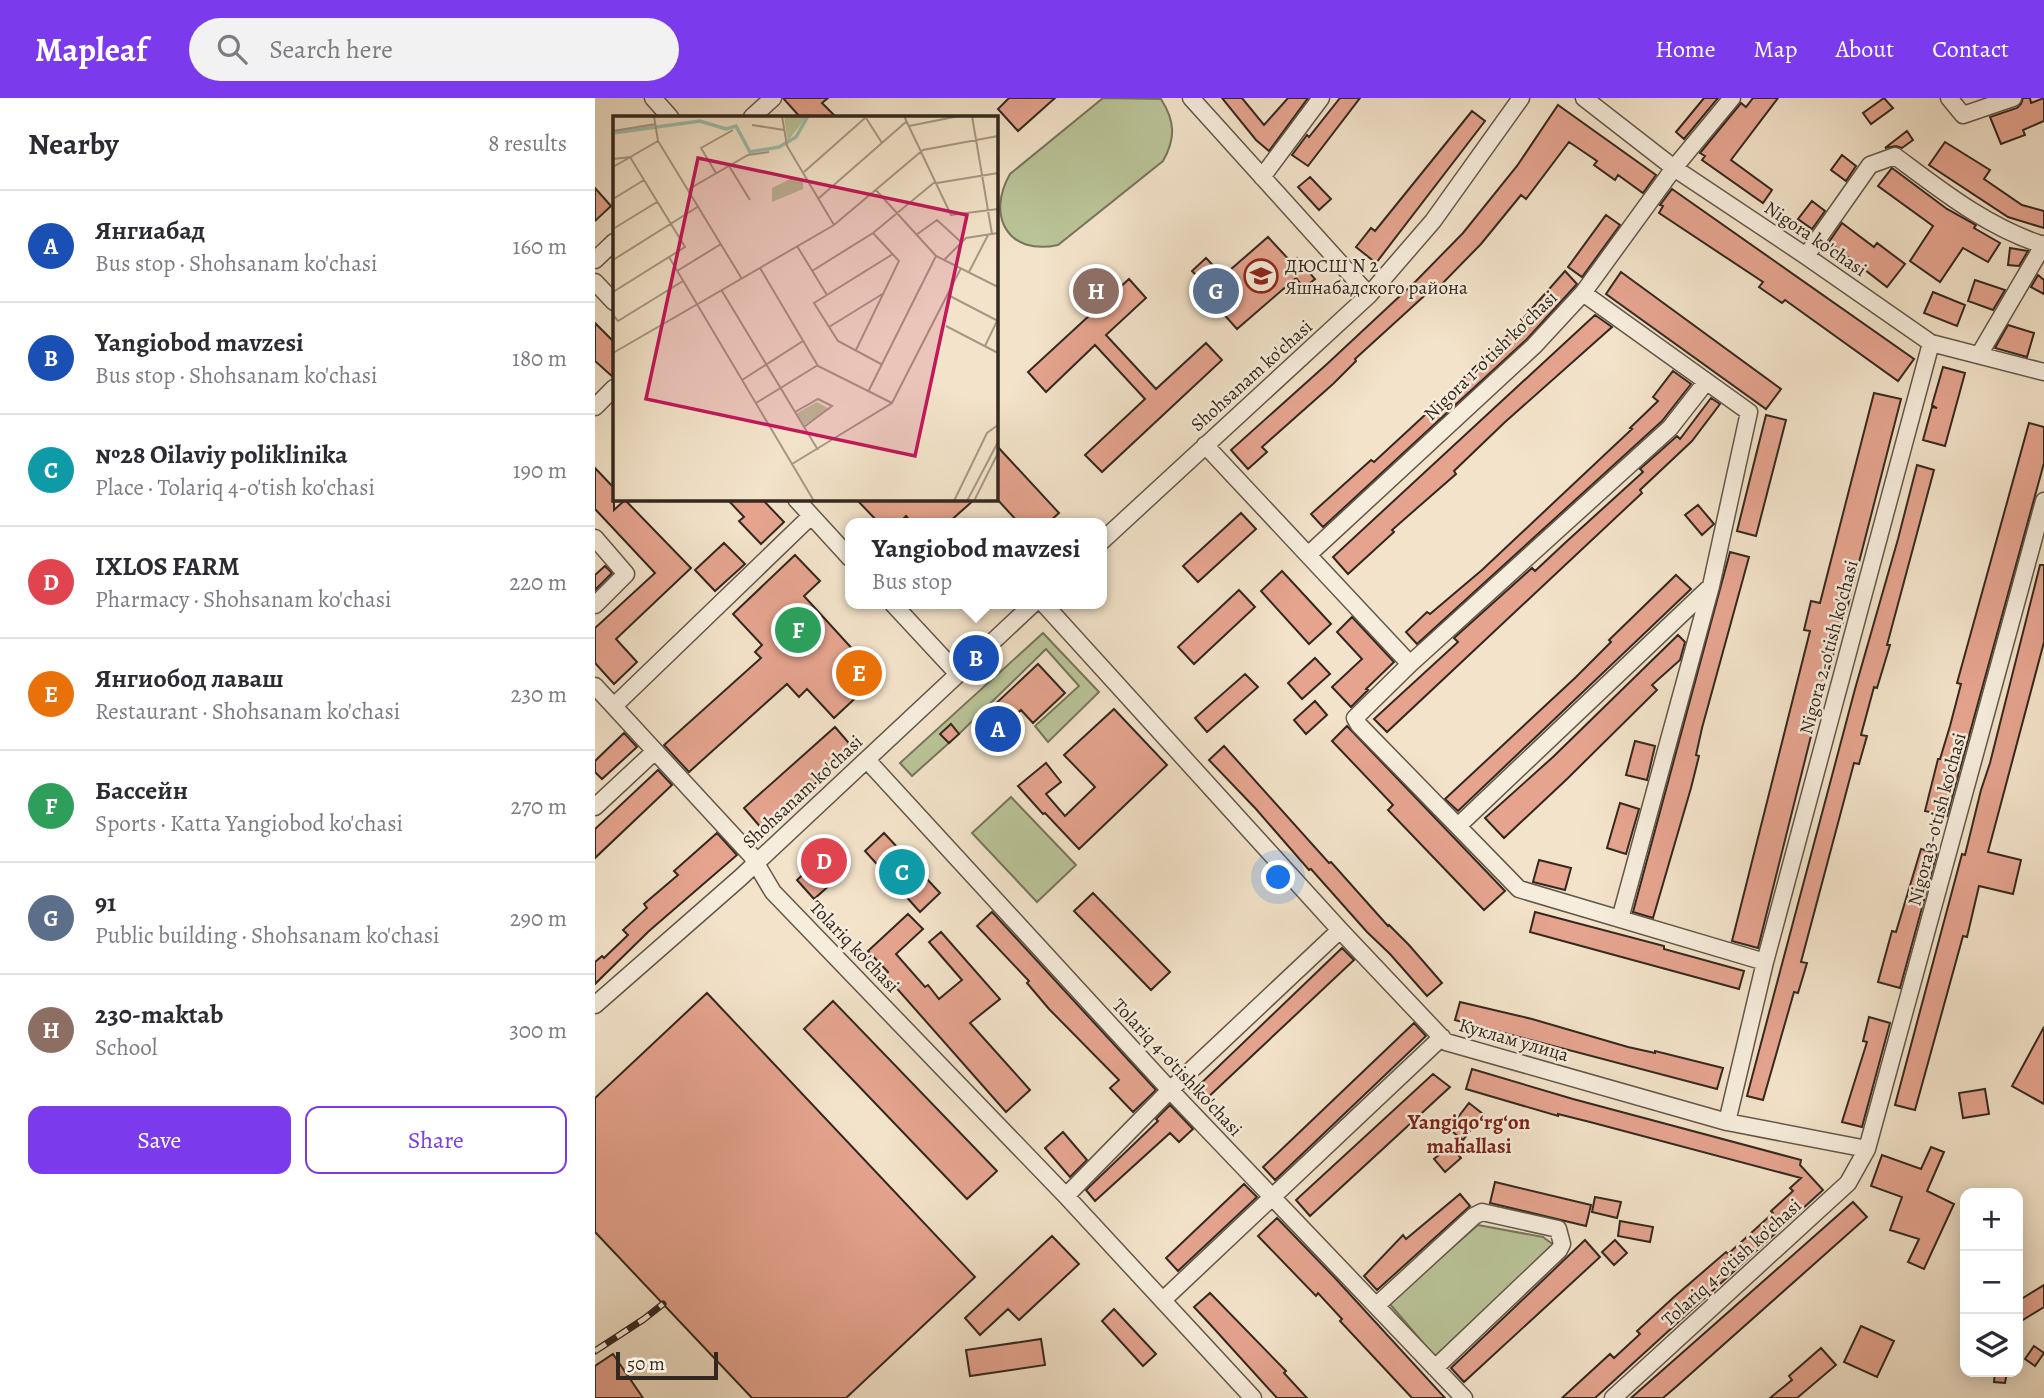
<!DOCTYPE html>
<meta charset="utf-8">
<style>
body{margin:0;font-family:Alegreya,serif;background:#f2f2f3;color:#2b2b33}
.controls{position:absolute;right:21px;bottom:21px;display:grid;overflow:hidden;border-radius:14px;box-shadow:0 4px 18px #0003}
.controls button{width:63px;height:63px;display:grid;place-items:center;padding:0;border:0;border-bottom:2px solid #e1e1e2;background:#fff;color:#2b2b33;font:35px sans-serif}
.scale{position:absolute;left:21px;bottom:18px;width:102px;box-sizing:border-box;padding-left:7px;border:4px solid #33281f;border-top:0;font-size:19px;line-height:24px;white-space:nowrap;color:#33281f;-webkit-text-stroke:5px #f7eddd;paint-order:stroke}
.you{position:absolute;left:684px;top:780px;width:24px;height:24px;margin:-18px;border:5px solid #fff;border-radius:50%;background:#1a73e8;box-shadow:0 0 0 10px #1a73e833}
.badge{display:grid;place-items:center;width:46px;height:46px;border-radius:50%;background:#7c3aed;color:#fff;font-size:23px;font-weight:700}
.pin{position:absolute;translate:-50% -50%;border:4px solid #fff;box-shadow:0 2px 7px #0006}
.popup{position:absolute;left:250px;top:420px;width:262px;height:91px;box-sizing:border-box;display:grid;place-content:center;border-radius:14px;background:#fff;filter:drop-shadow(0 2px 5px #0005);font-size:23px;white-space:nowrap;color:#7c7c81}
.popup b{font-size:26px;color:#2b2b33}
.popup::after{content:'';position:absolute;left:50%;top:100%;margin-left:-14px;border:14px solid transparent;border-top-color:#fff}
.list{margin:0;padding:0;list-style:none}
h2{display:flex;justify-content:space-between;align-items:center;height:91px;margin:0;padding:0 28px;font-size:30px}
h2 small{font-size:23px;font-weight:400;color:#7c7c81}
.list li{display:grid;grid-template-columns:46px 1fr auto;gap:21px;align-items:center;box-sizing:border-box;height:112px;padding:0 28px;border-top:2px solid #e1e1e2}
.list b{display:block;font-size:26px;white-space:nowrap}
.list p{margin:0;font-size:23px;white-space:nowrap;color:#7c7c81}
.list em{font-size:23px;font-style:normal;color:#7c7c81}
.actions{display:flex;gap:14px;padding:21px 28px}
.actions a{flex:1;padding:16px 0;border:2px solid #7c3aed;border-radius:14px;text-align:center;font-size:24px;color:#7c3aed}
.actions .main{background:#7c3aed;color:#fff}
.icon{flex:none;width:38px;height:38px;fill:none;stroke:currentColor;stroke-width:2;stroke-linecap:round;stroke-linejoin:round}
.map{position:relative;flex:none;width:1449px;height:1300px;overflow:hidden}
header{display:flex;align-items:center;gap:42px;box-sizing:border-box;height:98px;padding:0 35px;background:#7c3aed;color:#fff}
header strong{font-size:33px}
nav{display:flex;gap:38px;margin-inline-start:auto;font-size:24px}
.search{width:490px;height:63px;background:#f2f2f3;display:flex;align-items:center;gap:18px;box-sizing:border-box;padding:0 24px;border-radius:38px;color:#7c7c81;font-size:26px}
main{display:flex}
aside{flex:1;background:#fff}
.map>svg:first-child{display:block}
</style>
<header>
<strong>Mapleaf</strong>
<div class="search"><svg class="icon" aria-label="search" viewBox="0 0 24 24"><circle cx="10" cy="10" r="6"/><path d="M15 15l6 6"/></svg>Search here</div>
<nav><a>Home</a><a>Map</a><a>About</a><a>Contact</a></nav>
</header>
<main>
<aside>
<h2>Nearby<small>8 results</small></h2>
<ul class="list">
<li><span class="badge" style="background:#1a4fb4">A</span><div><b>Янгиабад</b><p>Bus stop · Shohsanam ko'chasi</p></div><em>160 m</em></li>
<li><span class="badge" style="background:#1a4fb4">B</span><div><b>Yangiobod mavzesi</b><p>Bus stop · Shohsanam ko'chasi</p></div><em>180 m</em></li>
<li><span class="badge" style="background:#0f9aa8">C</span><div><b>№28 Oilaviy poliklinika</b><p>Place · Tolariq 4-o'tish ko'chasi</p></div><em>190 m</em></li>
<li><span class="badge" style="background:#e0444e">D</span><div><b>IXLOS FARM</b><p>Pharmacy · Shohsanam ko'chasi</p></div><em>220 m</em></li>
<li><span class="badge" style="background:#e8710a">E</span><div><b>Янгиобод лаваш</b><p>Restaurant · Shohsanam ko'chasi</p></div><em>230 m</em></li>
<li><span class="badge" style="background:#2e9e5b">F</span><div><b>Бассейн</b><p>Sports · Katta Yangiobod ko'chasi</p></div><em>270 m</em></li>
<li><span class="badge" style="background:#5c6f8a">G</span><div><b>91</b><p>Public building · Shohsanam ko'chasi</p></div><em>290 m</em></li>
<li><span class="badge" style="background:#8d6e63">H</span><div><b>230-maktab</b><p>School</p></div><em>300 m</em></li>
</ul>
<div class="actions"><a class="main">Save</a><a>Share</a></div>
</aside>
<div class="map">
<svg width="1449" height="1300" viewBox="0 0 1449 1300">
<rect width="100%" height="100%" fill="#f3e3ca"/>
<filter id="stains"><feTurbulence type="fractalNoise" baseFrequency=".00286" numOctaves="4"/><feColorMatrix values="0 0 0 0 .2 0 0 0 0 .09 0 0 0 0 .02 0 0 0 .5 -.17"/></filter>
<radialGradient id="worn" r=".72"><stop offset=".6" stop-color="#630" stop-opacity="0"/><stop offset="1" stop-color="#630" stop-opacity=".3"/></radialGradient>
<path fill="#bac498" stroke="#76765c" stroke-width="2" d="M508,0L566,1C580,23 581,40 568,63L463,147C413,158 391,118 415,76Z
M448,535L504,594L453,644L440,628L484,588L451,551L364,636L356,626L346,636L354,645L317,678L305,665Z
M416,699L481,767L442,804L377,735Z
M883,1127L948,1139L960,1148L841,1260L794,1205Z"/>
<path fill="#e6a48f" stroke="#33281f" stroke-width="2" d="M188,0H233L227,5L241,19H205Z
M414,0H460L423,33L403,11Z
M627,0H647L669,27L693,0H713L674,53L661,42Z
M745,0H765L713,68L697,57L712,37L714,39Z
M1109,0H1123L1089,41L1081,34Z
M1158,0H1183L1136,62L1177,92L1168,105L1107,62L1110,58L1105,55L1146,5L1151,9Z
M1289,0L1298,10L1276,26L1268,15Z
M1428,0H1435L1436,5L1449,0V23L1428,32L1430,37L1406,46L1395,19L1422,10L1426,6Z
M963,7L1061,77L1048,95L1023,77L1020,82L999,67L1002,63L974,44L931,101L926,97L886,146L842,191L839,189L760,261L761,263L738,286L667,349L672,354L653,371L636,352L732,266L821,183L868,135L922,68Z
M877,13L890,23L781,165L761,149L776,130L780,133Z
M1312,33L1318,42L1307,50L1301,48L1290,50Z
M1350,44L1395,72L1389,81L1427,107L1449,113V130L1413,119L1334,67Z
M1247,57L1261,68L1251,83L1236,72Z
M1297,70L1352,111L1381,127L1379,130L1405,145L1393,164L1368,150L1345,184L1315,163L1338,128L1283,88Z
M715,79L736,101L724,112L703,89Z
M0,90L16,108L0,123Z
M1077,91L1319,261L1303,283L1190,202L1187,205L1164,189L1168,184L1064,115L1068,108L1065,107Z
M1217,103L1230,113L1217,131L1203,121Z
M1011,117L1025,127L987,179L973,169Z
M1247,125L1279,149L1282,145L1310,166L1292,189L1234,144Z
M673,139L697,165L702,160L720,181L709,190L701,180L642,231L610,195L614,191L597,173L611,160L628,178Z
M1415,150L1433,153L1424,168L1413,167Z
M970,173L982,186L932,241L728,429L716,416L776,362L779,364L845,303L919,231Z
M1026,174L1186,291L1171,311L1011,196Z
M1443,177L1449,182V196L1436,189Z
M534,181L551,200L511,237L561,291L611,245L627,262L507,374L490,357L550,301L500,247L451,294L433,274Z
M1380,182L1410,192L1398,212L1373,203Z
M1338,194L1370,207L1362,228L1329,215Z
M1000,217L1017,229L909,325L859,373L861,376L797,432L799,434L753,476L738,459Z
M0,225L19,244V280L0,263Z
M1413,227L1439,235L1432,259L1400,250Z
M1348,269L1370,275L1350,348L1328,342L1337,309L1342,310L1337,307Z
M1078,273L1096,286L1067,323L822,546L811,534L832,514L835,516L887,472L1037,331L1035,330L1063,303L1058,299Z
M1279,295L1306,301L1253,507L1227,594L1163,850L1137,843L1215,533L1209,532L1216,503L1225,505Z
M1116,300L1125,306L1097,343L1045,392L1047,395L792,634L779,621L863,544L859,540L937,470L940,473L971,444L1048,374L1045,371L1082,338L1085,341Z
M1171,317L1191,322L1161,438L1142,433Z
M1434,325L1449,329V365L1352,718L1330,713L1343,661H1345L1355,628L1366,586L1362,585Z
M401,347L464,415L453,425H424L401,400Z
M1322,367L1339,372L1292,547H1295L1282,590L1279,589L1266,637L1272,638L1264,666L1259,665L1206,864L1212,865L1203,895L1199,894L1168,1002L1152,998L1260,591L1303,441Z
M0,370L19,390V412L30,402L96,470L21,541L42,564L19,586L0,565V530L60,475L0,411Z
M132,401H167L189,424L166,446L144,423L149,419Z
M261,401H380L353,425H317L311,418L304,425H284Z
M1103,407L1119,426L1107,437L1090,417Z
M646,415L661,431L603,484L588,468Z
M129,445L150,466L120,493L100,472Z
M1135,454L1154,459L1107,630L1101,657L1104,658L1096,690L1058,820L1038,814Z
M200,457L225,483L209,498L283,579L239,620L212,591L204,599L192,586L94,674L69,647L166,560L160,554L167,547L138,516Z
M1445,467H1449V544L1393,754L1426,762L1418,796L1384,788L1372,839L1368,838L1320,1012L1300,1007L1367,756L1370,757L1386,692L1395,665Z
M10,468L17,475L0,492V477Z
M687,473L736,526L714,546L666,493Z
M1081,477L1096,491L863,713L850,701L981,579L1016,544L1014,542Z
M644,492L660,509L599,566L583,549Z
M757,519L799,564L771,591L773,592L756,609L737,589L767,561L742,534Z
M1083,537L1090,544L1085,562L1057,587L1062,592L972,681L909,740L890,720L958,659Z
M720,560L735,576L707,601L693,585Z
M443,566L470,595L438,625L426,612L410,626L395,611Z
M650,576L663,589L612,634L600,620Z
M720,603L732,617L711,636L699,622Z
M519,611L572,667L484,751L450,715L448,716L423,688L451,665L466,684L451,696L470,718L500,689L469,657Z
M356,626L364,636L354,645L345,636Z
M752,628L910,793L889,812L793,712L798,707L737,643Z
M240,629L259,651L168,732L149,710Z
M29,635L42,649L7,681L0,674V663Z
M1040,643L1060,648L1052,682L1031,677Z
M629,648L734,765L736,764L793,828L794,827L814,847L847,885L832,898L795,856L772,834L716,771L714,772L661,711L614,662Z
M63,672L77,687L0,760V731Z
M1025,705L1044,711L1031,756L1012,750Z
M122,735L142,757L54,833L0,886V864L7,858L9,860L33,837L28,832L52,810L49,806L83,777L79,773Z
M289,735L345,795L325,814L270,753Z
M235,751L253,771L219,801L202,782Z
M1326,751L1342,755L1305,890L1283,884L1297,833L1301,834Z
M944,762L976,770L970,792L938,784Z
M498,795L575,874L556,892L479,813Z
M397,814L561,992L538,1014L515,990L524,982L454,911L432,885L434,883L382,828Z
M940,814L1069,848V851L1149,873L1144,891L935,834Z
M313,816L328,831L301,856L330,889L333,887L344,901L367,882L334,844L346,834L405,901L375,925L435,992L411,1014L290,877L293,874L273,853Z
M747,850L759,862L609,1003L599,992Z
M112,895L380,1179L251,1300H157L0,1134V1000Z
M238,903L402,1073L372,1101L209,931Z
M865,904L937,921L1033,949L1060,955V953L1128,970L1122,991L860,922Z
M1274,919L1295,925L1267,1029L1247,1024L1272,944L1268,943Z
M819,925L831,938L680,1082L668,1069Z
M1449,929V1006L1417,988Z
M877,971L978,1001L1206,1062L1205,1067L1228,1092L1000,1300H967L1015,1256L1019,1260L1045,1236L1042,1233L1079,1199L1131,1154L1133,1156L1178,1115L1176,1113L1198,1093L1195,1090L1206,1080L995,1024L963,1016V1018L871,991Z
M838,976L855,989L715,1118L701,1102Z
M1390,991L1394,1016L1368,1020L1364,995Z
M874,1005L888,1016L868,1042L854,1031Z
M575,1007L598,1031L584,1044L575,1035L500,1103L491,1092L563,1023L561,1021Z
M468,1034L492,1062L475,1079L450,1050Z
M855,1048L866,1060L850,1074L839,1061Z
M1336,1049L1349,1054L1332,1093L1359,1106L1329,1171L1313,1164L1324,1141L1295,1132L1307,1099L1276,1088L1287,1057L1326,1071Z
M900,1084L996,1107L991,1128L895,1105Z
M649,1086L662,1099L583,1173L571,1160Z
M865,1096L875,1108L782,1192L769,1178L808,1137L811,1141Z
M1000,1099L1026,1104L1022,1120L997,1114Z
M1258,1104L1272,1119L1082,1288L1068,1300H1036Z
M682,1120L740,1180L850,1300H817L745,1223L747,1221L723,1195L721,1198L663,1138Z
M1025,1123L1058,1129L1055,1144L1023,1138Z
M457,1138L484,1166L424,1222L413,1211L385,1237L370,1220Z
M990,1142L1005,1159L869,1284L856,1270Z
M1020,1142L1032,1155L1019,1167L1007,1154Z
M1449,1187V1209L1423,1225V1203Z
M615,1195L691,1273L689,1275L712,1300H682L613,1224L599,1209Z
M519,1211L561,1256L548,1268L507,1223Z
M1266,1228L1299,1243L1282,1279L1249,1264Z
M446,1241L450,1267L375,1278L371,1252Z
M1439,1248L1449,1255L1440,1268L1430,1261Z
M1226,1250L1241,1267L1202,1300H1175L1197,1282L1194,1278Z
M18,1256L48,1300H0V1268Z
M1400,1274H1412L1410,1285L1399,1284Z"/>
<g fill="none" stroke-linecap="round" stroke-linejoin="round">
<defs>
<path id="minor" d="M58,0L75,19
M596,0L774,197
M989,0L1079,70L1211,158L1336,245L1449,274
M1354,0L1368,17L1418,0
M157,19L178,0
M667,79L726,0
M1211,158L1275,67L1300,58C1347,93 1392,129 1448,147
M0,162L19,144
M0,184L19,204
M988,195L1154,314L1116,488L1025,821
M1384,257L1449,146
M1111,284L1075,330L815,566L760,620L764,627L924,791L1170,864
M0,309L19,290
M610,347L815,566
M201,401L255,460
M0,440L31,476L0,507
M507,443L774,197L838,123L926,0
M713,457L939,248L988,195L1079,70L1137,0
M298,506L363,576
M449,506L745,832L851,944L1132,1024L1272,1051
M0,588L156,757L178,794L471,1098L658,1300
M19,608L216,418
M272,662L575,992L869,1300
M0,709L60,653
M863,728L1115,489
M0,907L145,780L438,506
M1132,1024L1170,864L1336,245
M471,1098L575,992L745,832
M568,1202L847,939
M782,1207L879,1118L887,1114L963,1131L967,1146L964,1152L840,1270
M1018,1300L1253,1085L1272,1051L1449,403"/>
</defs>
<use href="#minor" stroke="#63574a" stroke-width="19"/>
<use href="#minor" stroke="#f7eddd" stroke-width="16"/>
<defs>
<path id="rail" d="M0,1253L49,1221L68,1206"/>
</defs>
<use href="#rail" stroke="#33281f" stroke-width="7"/>
<use href="#rail" stroke="#f7eddd" stroke-width="4.5" stroke-dasharray="13" stroke-linecap="butt"/>
</g>
<defs>
<symbol id="school-ring" viewBox="-11 -11 22 22"><circle r="9.5" fill="#f7eddd" stroke="#8f2418" stroke-width="1.5"/><path d="M0-5L7-2L0 1L-7-2ZM-4 1L0 2.5L4 1V4Q0 6-4 4Z" fill="#8f2418"/></symbol>
</defs>
<g fill-rule="evenodd">
<use href="#school-ring" x="647" y="159" width="38" height="38"/>
</g>
<g text-anchor="middle" stroke-width="5" stroke-linejoin="round" paint-order="stroke">
<g font-size="19" fill="#33281f" stroke="#f7eddd">
<text transform="translate(1221 140) rotate(34)" y="7">Nigora ko'chasi</text>
<text transform="translate(895 257) rotate(-44)" y="7">Nigora 1-o'tish ko'chasi</text>
<text transform="translate(656 277) rotate(-42)" y="7">Shohsanam ko'chasi</text>
<text transform="translate(1233 549) rotate(-75)" y="7">Nigora 2-o'tish ko'chasi</text>
<text transform="translate(207 693) rotate(-43)" y="7">Shohsanam ko'chasi</text>
<text transform="translate(1341 721) rotate(-75)" y="7">Nigora 3-o'tish ko'chasi</text>
<text transform="translate(260 848) rotate(46)" y="7">Tolariq ko'chasi</text>
<text transform="translate(919 941) rotate(16)" y="7">Куклам улица</text>
<text transform="translate(583 969) rotate(47)" y="7">Tolariq 4-o'tish ko'chasi</text>
<text transform="translate(1136 1164) rotate(-42)" y="7">Tolariq 4-o'tish ko'chasi</text>
</g>
<g font-size="19" fill="#33281f" stroke="#f7eddd" text-anchor="start">
<text x="690" y="174">ДЮСШ N 2<tspan x="690" dy="22">Яшнабадского района</tspan></text>
</g>
<g font-size="21" font-weight="bold" fill="#7a1f14" stroke="#f7eddd">
<text x="874" y="1031">Yangiqoʻrgʻon<tspan x="874" dy="24">mahallasi</tspan></text>
</g>
</g>
<g transform="translate(18 18)">
<rect width="385" height="385" fill="#f3e3ca"/>
<path d="M171,0H194L175,25L174,21ZM181,61L190,64V73L159,86V72ZM204,286L217,293L191,309L184,297Z" fill="#bac498"/>
<path fill="none" stroke="#9dbfb0" stroke-width="3.5" d="M0,17L87,5L113,13L123,10L137,36L166,31L183,21L195,0"/>
<path fill="none" stroke="#a69886" stroke-width="2" d="M41,0L45,25L129,163M169,0L174,30L221,109M291,0L338,99L385,93M359,0L379,118M253,2L269,27M139,9L171,14M296,10L346,0M0,15L43,8M0,43L17,41L72,131L0,176M116,50L137,84M0,51L45,25M191,56L252,2M103,57L88,32L120,14M324,67L385,57M76,73L135,39L156,36M262,73L323,140L385,171M206,82L294,5M0,83L31,64M0,113L44,86M303,119L324,104L348,126M184,130L214,179M56,141L201,385M0,144L86,90M331,144L353,122L385,117M147,152L205,250L279,287M64,155L108,128M199,155L260,117L323,65M356,156L375,119M109,175L205,334M335,179L385,205M0,199L5,205L70,165M333,210L385,237M216,211L271,177M372,230L384,205M243,234L286,145L260,117M0,237L221,109L310,34L385,20M268,248L225,225L201,187L280,138M129,264L190,225M255,276L323,140M143,287L205,249M182,296L205,283L219,290L191,311M179,348L279,287L348,152M341,385L374,317L385,309M354,385L385,326M361,385L385,337"/>
<path fill="#c2185b" fill-opacity="0.15" stroke="#c2185b" stroke-width="3.5" d="M85,42L354,99L302,340L33,283Z"/>
<rect width="385" height="385" fill="none" stroke="#33281f" stroke-width="3.5"/>
</g>
<rect width="100%" height="100%" filter="url(#stains)"/>
<rect width="100%" height="100%" fill="url(#worn)"/>
</svg>
<div class="controls">
<button>+</button>
<button>−</button>
<button><svg class="icon" aria-label="layers" viewBox="0 0 24 24"><path d="M12 4l9 5-9 5-9-5zM3 14l9 5 9-5"/></svg></button>
</div>
<div class="scale">50 m</div>
<div class="you"></div>
<div class="pin badge" style="left:403px;top:631px;background:#1a4fb4">A</div>
<div class="pin badge" style="left:381px;top:560px;background:#1a4fb4">B</div>
<div class="popup"><b>Yangiobod mavzesi</b>Bus stop</div>
<div class="pin badge" style="left:307px;top:774px;background:#0f9aa8">C</div>
<div class="pin badge" style="left:229px;top:763px;background:#e0444e">D</div>
<div class="pin badge" style="left:264px;top:575px;background:#e8710a">E</div>
<div class="pin badge" style="left:203px;top:532px;background:#2e9e5b">F</div>
<div class="pin badge" style="left:621px;top:193px;background:#5c6f8a">G</div>
<div class="pin badge" style="left:501px;top:193px;background:#8d6e63">H</div>
</div>
</main>
